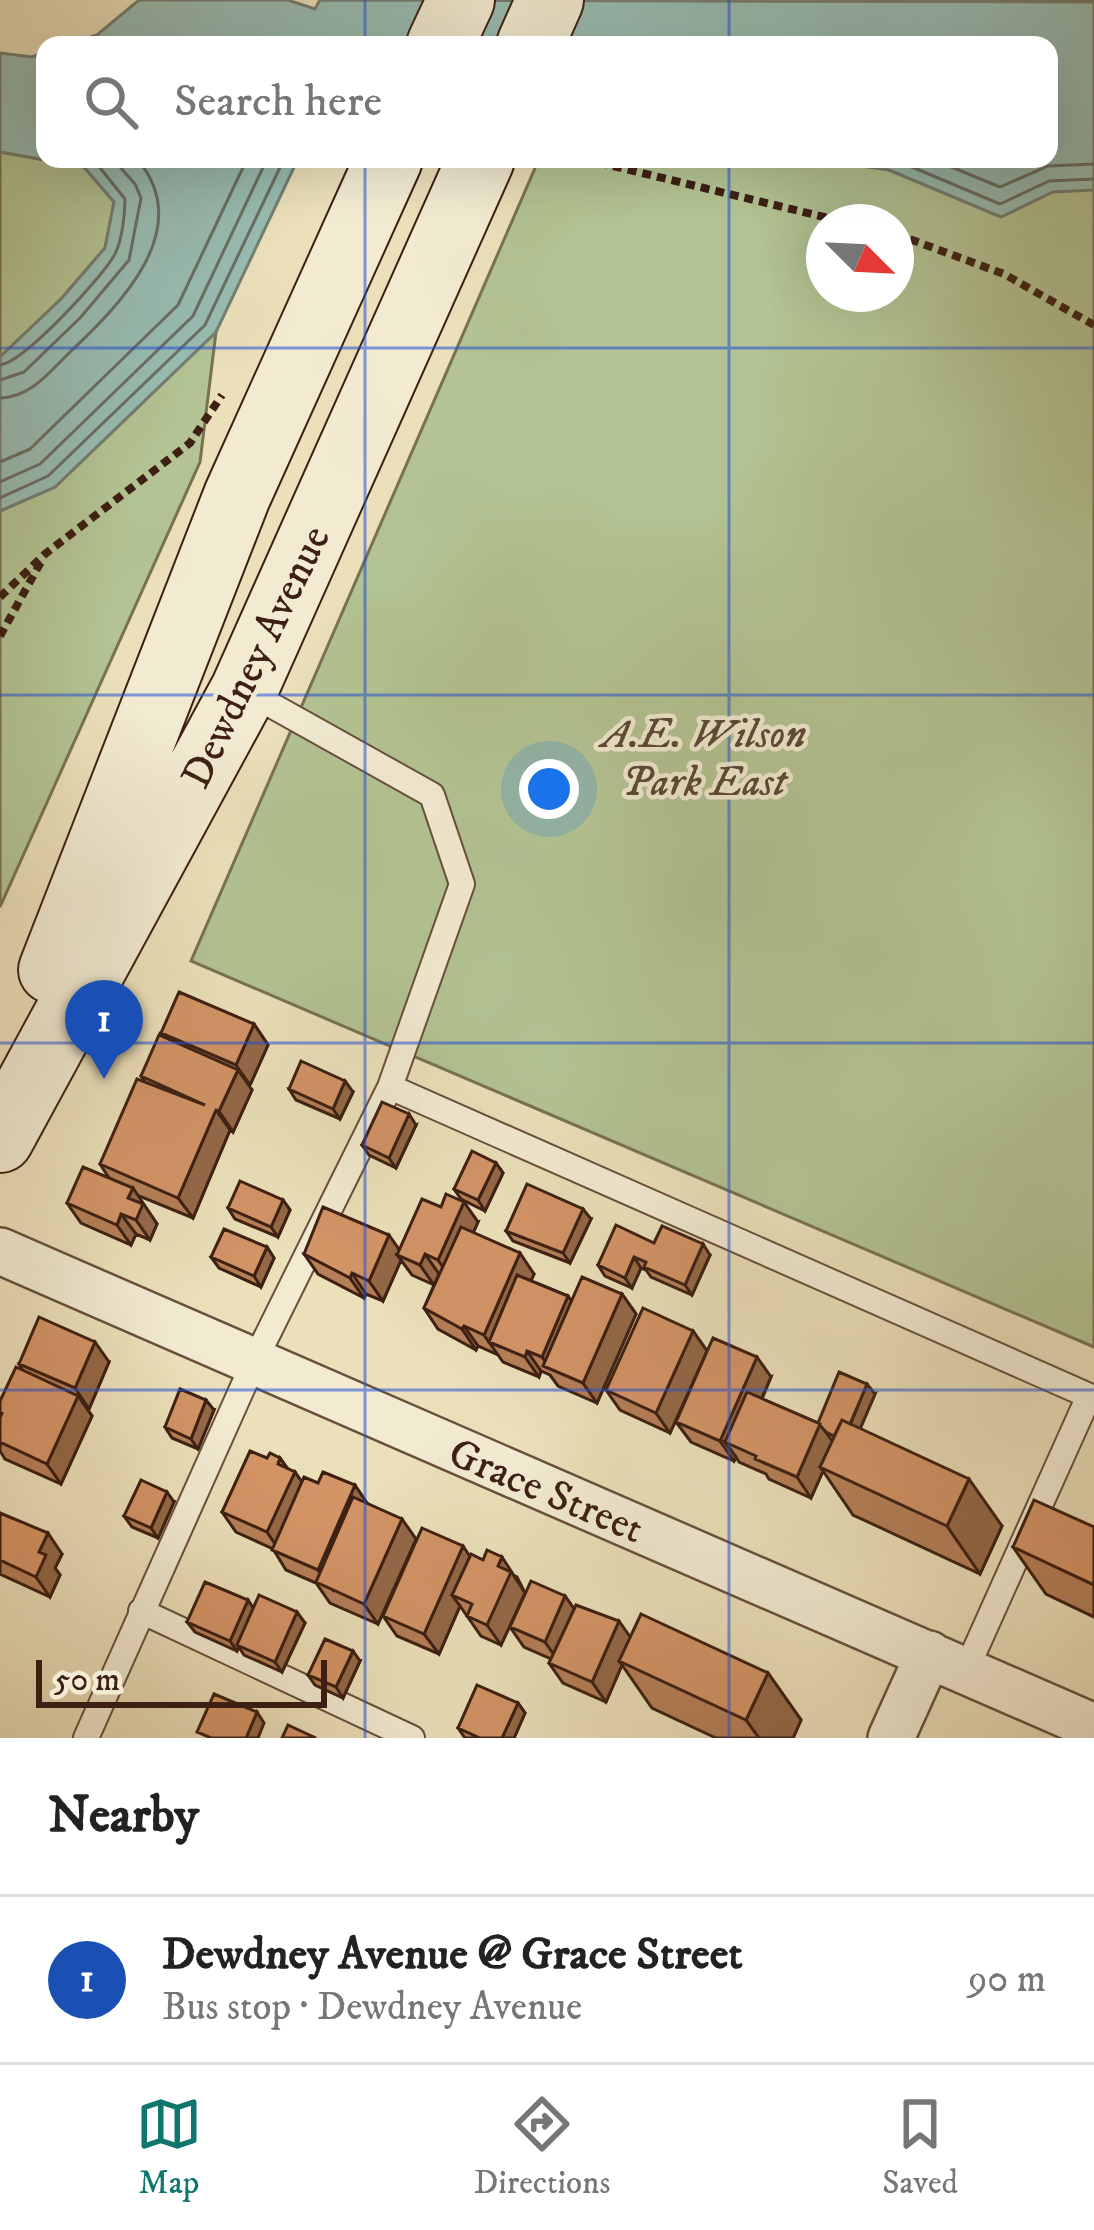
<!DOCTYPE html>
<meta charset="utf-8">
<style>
body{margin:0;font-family:"IM FELL DW Pica",serif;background:#f2f2f2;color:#222}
.compass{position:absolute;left:806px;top:204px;width:108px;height:108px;border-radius:50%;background:#fff;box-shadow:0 12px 48px #0002;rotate:114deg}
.scale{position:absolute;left:36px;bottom:30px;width:291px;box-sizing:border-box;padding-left:12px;border:6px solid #3d2013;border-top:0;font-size:33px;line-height:42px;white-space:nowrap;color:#3d2013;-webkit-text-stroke:9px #f2ebd2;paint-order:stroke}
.you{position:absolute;left:549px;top:789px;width:42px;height:42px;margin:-30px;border:9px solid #fff;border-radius:50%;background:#1a73e8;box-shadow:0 0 0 18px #1a73e833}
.badge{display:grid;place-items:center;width:78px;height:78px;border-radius:50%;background:#0f766e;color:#fff;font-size:39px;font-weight:700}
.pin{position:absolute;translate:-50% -99px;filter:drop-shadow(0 3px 6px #0008)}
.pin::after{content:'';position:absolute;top:63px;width:42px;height:36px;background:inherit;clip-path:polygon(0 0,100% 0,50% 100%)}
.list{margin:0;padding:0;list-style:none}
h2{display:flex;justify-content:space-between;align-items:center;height:156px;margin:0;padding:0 48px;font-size:51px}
h2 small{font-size:39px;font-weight:400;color:#767676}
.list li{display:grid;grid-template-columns:78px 1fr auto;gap:36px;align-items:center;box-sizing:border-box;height:168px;padding:0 48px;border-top:3px solid #e0e0e0}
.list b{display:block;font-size:45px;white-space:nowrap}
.list p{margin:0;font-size:39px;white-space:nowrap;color:#767676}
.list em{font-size:39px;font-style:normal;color:#767676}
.icon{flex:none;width:66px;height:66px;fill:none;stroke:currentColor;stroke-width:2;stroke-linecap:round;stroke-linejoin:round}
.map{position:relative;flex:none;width:1094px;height:1738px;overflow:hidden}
.search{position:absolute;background:#fff;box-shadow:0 12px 48px #0002;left:36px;right:36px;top:36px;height:132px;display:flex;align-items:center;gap:30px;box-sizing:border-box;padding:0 42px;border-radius:24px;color:#767676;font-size:45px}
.sheet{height:324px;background:#fff}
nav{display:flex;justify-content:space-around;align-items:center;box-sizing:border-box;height:168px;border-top:3px solid #e0e0e0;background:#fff;font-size:33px;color:#767676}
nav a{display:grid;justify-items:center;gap:6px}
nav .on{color:#0f766e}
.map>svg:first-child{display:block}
</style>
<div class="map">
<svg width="1094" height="1738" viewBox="0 0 1094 1738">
<rect width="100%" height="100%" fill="#ebe0ba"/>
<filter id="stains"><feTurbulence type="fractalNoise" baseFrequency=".00167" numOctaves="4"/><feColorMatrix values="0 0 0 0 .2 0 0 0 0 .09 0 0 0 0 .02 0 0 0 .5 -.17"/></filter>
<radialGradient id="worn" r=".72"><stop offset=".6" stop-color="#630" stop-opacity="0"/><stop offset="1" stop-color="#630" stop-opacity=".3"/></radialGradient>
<path fill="#b3c393" stroke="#787253" stroke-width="3" fill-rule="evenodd" d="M608,0H1094V1347L191,961L539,159H1049V45ZM824,222H896V294H824Z
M0,152L84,167L114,202L105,248L61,299L0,357Z
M216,332L200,462L0,907V511L55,487Z"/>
<path fill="#98bdb3" stroke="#747e73" stroke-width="3" d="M139,0H288L315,9L320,0L1094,2V190L1053,192L1001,217L889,170L813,159H1049V45H66L97,35Z
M45,52V159H298L216,332L55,487L0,511V357L61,299L105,248L114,202L84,167L0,152V53L32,57Z"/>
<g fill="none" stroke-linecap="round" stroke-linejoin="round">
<path stroke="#6a6e63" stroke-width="3" d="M893,159L1000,204L1049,181L1094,179
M932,159L1000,187L1048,166L1094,164
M0,365C24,362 102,278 115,254C122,240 125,215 125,199L93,159
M0,380L24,372L80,318L129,260L141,198L135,184L113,159
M0,398C30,397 48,374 68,354C119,306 197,229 137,159
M0,462L30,449L178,305L247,159
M0,482L40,464L193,316L267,159
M0,498L48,476L205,325L284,159"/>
<defs>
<path id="service" d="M390,1087L1094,1398
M141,1611L412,1738
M966,1670L1089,1396
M86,1738L254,1362L390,1087L462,884L432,795L246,691"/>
<path id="minor" d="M0,1251L1094,1727
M891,1738L929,1654"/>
<path id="secondary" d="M440,45L461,0
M530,45L550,0
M52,970L237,496L389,159
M0,1139L244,690L481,159"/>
</defs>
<use href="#service" stroke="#68503d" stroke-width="28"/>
<use href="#minor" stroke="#68503d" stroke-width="50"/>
<use href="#secondary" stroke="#3d2013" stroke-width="70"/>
<path stroke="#3d2013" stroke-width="8" stroke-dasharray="9 6" stroke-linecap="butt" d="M584,159L845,222
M896,234L1004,274L1094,325
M0,597L45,554L190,443L222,395
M0,636L42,560"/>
<use href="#service" stroke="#f2ebd2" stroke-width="24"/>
<use href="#minor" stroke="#f2ebd2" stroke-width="45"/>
<use href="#secondary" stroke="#f2ebd2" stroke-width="66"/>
</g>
<path fill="#b57f58" stroke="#3d2013" stroke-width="3" d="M254,1024L268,1045L250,1085L248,1084L252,1090L233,1132L230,1130L193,1218L137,1195L157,1224L150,1240L136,1234L131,1245L81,1223L67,1203L109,1178L100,1164L145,1082L141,1076L164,1037L161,1033Z
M289,1089L353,1092L340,1119L296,1100Z
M416,1125L396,1168L369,1155L362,1145Z
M496,1163L503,1173L485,1211L461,1199L454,1189Z
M283,1200L290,1210L278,1237L235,1219L228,1208Z
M591,1219L570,1263L513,1241L506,1231Z
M478,1222L473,1233L534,1274L531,1281L568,1296L571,1301L622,1294L636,1314L597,1403L558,1386L550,1375L541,1371L539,1377L503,1362L498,1355L478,1346L476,1350L438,1329L424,1308L434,1285L412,1275L401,1260L383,1301L366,1294L364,1298L318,1274L304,1254L400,1250Z
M654,1243L710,1255L692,1295L651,1277L646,1270L641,1268L632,1288L605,1276L598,1265Z
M267,1247L274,1258L261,1287L219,1268L211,1257Z
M693,1331L707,1351L670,1433L620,1410L606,1390Z
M109,1362L89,1409L86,1407L92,1416L61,1484L5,1459L0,1451V1401L23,1371L19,1364Z
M771,1377L762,1399L818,1423L875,1394L860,1429L1002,1526L980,1574L853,1515L823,1471L811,1498L769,1479L766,1474L739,1462L736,1457L734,1461L691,1442L676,1422Z
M214,1410L198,1449L172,1438L165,1427Z
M288,1469L302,1482L367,1503L416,1539L378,1624L330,1603L316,1583L286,1570L273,1549L236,1532L222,1512Z
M174,1502L158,1538L132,1527L124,1516Z
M0,1513L62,1554L55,1568L60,1575L50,1597L0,1574Z
M1094,1527V1617L1046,1594L1013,1547Z
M470,1556L517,1577L525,1593L501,1645L481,1636L460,1606L439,1654L397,1636L383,1616Z
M565,1596L574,1609L630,1637L768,1673L801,1720L793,1738H716L652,1708L622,1665L606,1702L563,1683L549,1663L551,1659L524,1647L510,1627Z
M248,1600L253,1608L305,1623L282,1672L244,1655L239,1647L237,1651L195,1632L187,1622Z
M360,1661L343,1698L315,1685L308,1675Z
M518,1703L525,1713L514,1738H465L458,1728Z"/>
<path fill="#946847" stroke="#3d2013" stroke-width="3" d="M254,1024L268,1045L250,1085L236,1065Z
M238,1070L252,1090L233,1132L219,1111Z
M345,1081L353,1092L340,1119L333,1109Z
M216,1110L230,1130L193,1218L178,1198Z
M409,1114L416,1125L396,1168L389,1158Z
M496,1163L503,1173L485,1211L478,1200Z
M133,1188L157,1224L150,1240L136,1220L128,1198Z
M283,1200L290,1210L278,1237L271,1227Z
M464,1202L478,1222L452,1280L438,1260Z
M583,1209L591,1219L570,1263L563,1253Z
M121,1214L136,1234L131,1245L117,1225Z
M389,1235L403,1255H397L401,1260L383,1301L369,1281Z
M703,1244L710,1255L692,1295L685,1285Z
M267,1247L274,1258L261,1287L254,1276Z
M520,1253L534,1274L501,1347L489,1342L498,1355L484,1335Z
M425,1254L439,1274L434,1285L420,1265Z
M634,1257L641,1268L632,1288L625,1278Z
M352,1273L366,1294L364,1298L350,1278Z
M622,1294L636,1314L597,1403L583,1383Z
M568,1296L582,1316L550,1368L542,1357Z
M464,1326L478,1346L476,1350L462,1329Z
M693,1331L707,1351L670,1433L656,1413Z
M95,1342L109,1362L89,1409L75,1388Z
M527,1351L541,1371L539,1377L525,1357Z
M757,1357L771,1377L740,1448L725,1442L736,1457L734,1461L720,1441Z
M867,1384L875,1394L851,1450L844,1440Z
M78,1396L92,1416L61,1484L47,1464Z
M206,1400L214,1410L198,1449L191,1439Z
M820,1424L835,1445L820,1467L823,1471L811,1498L797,1477Z
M280,1458L293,1476L295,1472L309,1492L281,1553L267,1532L278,1464Z
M969,1479L1002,1526L980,1574L947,1526Z
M355,1485L369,1506L333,1590L318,1570Z
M167,1492L174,1502L158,1538L151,1528Z
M402,1519L416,1539L378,1624L364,1604Z
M48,1533L62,1554L55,1568L60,1575L50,1597L36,1577L39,1552Z
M463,1546L477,1567L452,1595L460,1606L439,1654L424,1634Z
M502,1557L525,1593L501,1645L487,1625L498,1566Z
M565,1596L580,1617L559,1662L545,1642Z
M248,1600L255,1611L237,1651L230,1641Z
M297,1612L305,1623L282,1672L275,1662Z
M619,1621L633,1641L619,1661L622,1665L606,1702L592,1682Z
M353,1651L360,1661L343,1698L336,1687Z
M768,1673L801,1720L793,1738H759L746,1720Z
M518,1703L525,1713L514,1738H502Z
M257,1712L264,1723L258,1738H246Z"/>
<path fill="#d39466" stroke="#3d2013" stroke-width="3" d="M179,992L254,1024L236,1065L161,1033Z
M159,1035L238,1070L219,1111L216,1110L178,1198L100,1164L137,1079L205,1105L141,1076Z
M301,1061L345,1081L333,1109L289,1089Z
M382,1102L409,1114L389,1158L362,1145Z
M472,1151L496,1163L478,1200L454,1189Z
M83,1167L133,1188L128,1198L143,1204L136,1220L121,1214L117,1225L67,1203Z
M240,1181L283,1200L271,1227L228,1208Z
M527,1184L583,1209L563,1253L506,1231Z
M446,1194L464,1202L438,1260L425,1254L420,1265L397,1255L422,1199L441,1207Z
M323,1207L389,1235L369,1281L352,1273L350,1278L304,1254Z
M616,1225L654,1243L662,1226L703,1244L685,1285L644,1267L646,1262L634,1257L625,1278L598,1265Z
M461,1227L520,1253L484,1335L464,1326L462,1329L424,1308Z
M224,1229L267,1247L254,1276L211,1257Z
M517,1275L568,1296L542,1357L527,1351L525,1357L489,1342Z
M582,1277L622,1294L583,1383L543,1366Z
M643,1308L693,1331L656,1413L606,1390Z
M39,1317L95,1342L75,1388L19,1364Z
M713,1338L757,1357L720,1441L676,1422Z
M16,1367L78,1396L47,1464L0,1442V1418L2,1413L0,1412V1401Z
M839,1372L867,1384L850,1424L842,1420L834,1436L826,1432L818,1423Z
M180,1389L206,1400L191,1439L165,1427Z
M747,1392L820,1424L797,1477L755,1459L756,1456L725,1442Z
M842,1420L969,1479L947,1526L820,1467Z
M250,1451L267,1458L270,1453L280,1458L278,1464L295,1472L267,1532L222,1512Z
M323,1472L355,1485L318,1570L272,1550L304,1477L318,1483Z
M141,1480L167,1492L151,1528L124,1516Z
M353,1497L402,1519L364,1604L316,1582Z
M1034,1500L1094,1527V1585L1013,1547Z
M0,1513L48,1533L39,1552L46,1555L36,1577L0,1560Z
M422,1528L463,1546L424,1634L383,1616Z
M487,1550L502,1557L498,1566L511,1572L487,1625L467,1616L472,1604L452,1595L471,1554L483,1560Z
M531,1581L565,1596L545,1642L510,1627Z
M205,1582L248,1600L230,1641L187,1622Z
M259,1595L297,1612L275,1662L237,1645Z
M576,1605L619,1621L592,1682L549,1663Z
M641,1614L768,1673L746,1720L619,1661Z
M325,1639L353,1651L336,1687L308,1675Z
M477,1685L518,1703L502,1738H480L458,1728Z
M214,1694L257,1712L246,1738H211L197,1732Z
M288,1725L316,1738H282Z"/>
<path fill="none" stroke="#1d4ed8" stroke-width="3" stroke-opacity="0.55" d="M365,0V45M729,0V45M365,159V1738M729,159V1738M0,348H1094M0,695H1094M0,1043H1094M0,1390H1094"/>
<g text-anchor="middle" stroke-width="9" stroke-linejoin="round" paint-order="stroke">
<g font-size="42" fill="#3d2013" stroke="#f2ebd2">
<text transform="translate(254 656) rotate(-64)" y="15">Dewdney Avenue</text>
<text transform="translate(547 1489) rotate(23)" y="15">Grace Street</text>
</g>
<g font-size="42" font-style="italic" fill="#5a4933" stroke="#f2ebd2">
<text x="704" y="747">A.E. Wilson<tspan x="704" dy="48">Park East</tspan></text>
</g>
</g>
<rect width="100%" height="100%" filter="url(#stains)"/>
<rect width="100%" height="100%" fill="url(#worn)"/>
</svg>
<svg class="compass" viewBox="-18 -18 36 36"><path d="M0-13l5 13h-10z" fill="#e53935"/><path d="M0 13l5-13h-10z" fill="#767676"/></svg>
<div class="scale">50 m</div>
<div class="you"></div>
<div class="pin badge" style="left:104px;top:1079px;background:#1a4fb4">1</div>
<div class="search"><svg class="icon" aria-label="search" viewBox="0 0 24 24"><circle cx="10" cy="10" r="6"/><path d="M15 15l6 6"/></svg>Search here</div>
</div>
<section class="sheet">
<h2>Nearby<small></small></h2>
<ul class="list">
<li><span class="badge" style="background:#1a4fb4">1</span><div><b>Dewdney Avenue @ Grace Street</b><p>Bus stop · Dewdney Avenue</p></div><em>90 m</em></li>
</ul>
</section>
<nav>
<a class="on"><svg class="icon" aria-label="map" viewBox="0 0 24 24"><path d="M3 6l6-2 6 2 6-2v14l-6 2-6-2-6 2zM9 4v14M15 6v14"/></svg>Map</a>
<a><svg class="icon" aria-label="directions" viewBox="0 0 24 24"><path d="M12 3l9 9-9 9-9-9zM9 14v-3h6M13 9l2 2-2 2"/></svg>Directions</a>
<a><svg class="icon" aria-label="saved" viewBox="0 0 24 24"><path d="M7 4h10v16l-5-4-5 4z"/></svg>Saved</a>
</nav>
